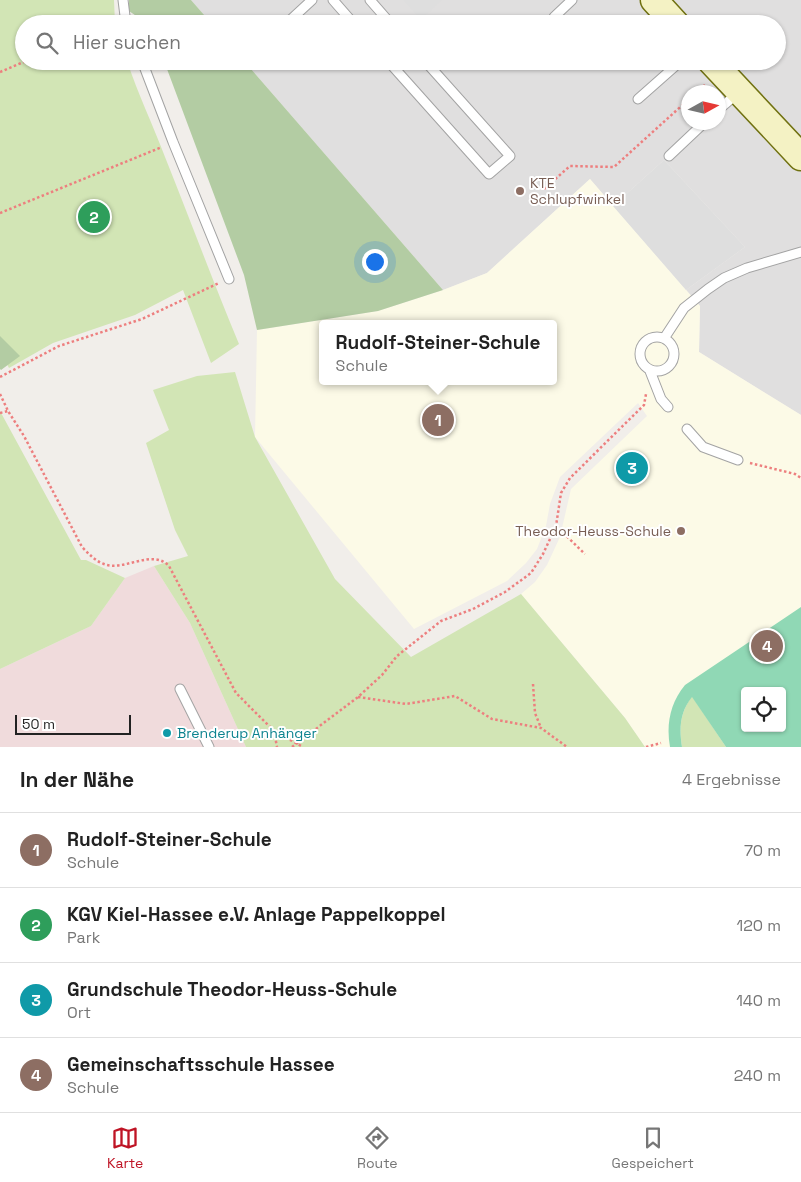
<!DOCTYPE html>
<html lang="de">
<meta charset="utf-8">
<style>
body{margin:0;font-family:"Space Grotesk",sans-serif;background:#f6f6f6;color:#222}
.controls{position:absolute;right:15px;bottom:15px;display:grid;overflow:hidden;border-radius:5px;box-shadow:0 1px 4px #0004}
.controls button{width:45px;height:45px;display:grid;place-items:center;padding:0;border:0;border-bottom:1px solid #e0e0e0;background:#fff;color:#222;font:25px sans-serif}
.compass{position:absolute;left:681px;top:85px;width:45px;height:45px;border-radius:50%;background:#fff;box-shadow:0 1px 4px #0004;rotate:82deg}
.scale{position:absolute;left:15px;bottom:12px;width:116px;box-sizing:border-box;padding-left:5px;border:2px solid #222;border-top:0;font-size:14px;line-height:18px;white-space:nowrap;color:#222;-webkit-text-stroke:4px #fff;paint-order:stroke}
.you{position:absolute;left:374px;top:261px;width:18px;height:18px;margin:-12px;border:4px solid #fff;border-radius:50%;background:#1a73e8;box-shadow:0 0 0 8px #1a73e833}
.badge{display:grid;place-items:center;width:32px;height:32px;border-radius:50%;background:#bf1425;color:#fff;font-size:16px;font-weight:700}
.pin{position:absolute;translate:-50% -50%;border:2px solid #fff;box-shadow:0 1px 5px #0006}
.popup{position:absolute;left:319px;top:320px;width:238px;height:65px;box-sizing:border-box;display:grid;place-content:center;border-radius:5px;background:#fff;filter:drop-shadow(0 1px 4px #0005);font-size:16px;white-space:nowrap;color:#767676}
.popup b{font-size:19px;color:#222}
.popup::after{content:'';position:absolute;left:50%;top:100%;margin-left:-10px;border:10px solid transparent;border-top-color:#fff}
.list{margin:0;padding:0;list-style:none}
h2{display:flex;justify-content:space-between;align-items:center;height:65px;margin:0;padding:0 20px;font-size:21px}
h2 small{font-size:16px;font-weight:400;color:#767676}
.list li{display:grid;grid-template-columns:32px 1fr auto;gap:15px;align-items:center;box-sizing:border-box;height:75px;padding:0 20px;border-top:1px solid #e0e0e0}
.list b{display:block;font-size:19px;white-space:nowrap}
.list p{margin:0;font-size:16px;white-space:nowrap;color:#767676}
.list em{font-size:16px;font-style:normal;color:#767676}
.icon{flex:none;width:28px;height:28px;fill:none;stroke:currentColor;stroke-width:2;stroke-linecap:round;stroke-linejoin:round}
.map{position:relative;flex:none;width:801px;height:747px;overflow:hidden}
.search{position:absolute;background:#fff;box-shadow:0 1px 4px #0004;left:15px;right:15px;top:15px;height:55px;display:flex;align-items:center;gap:12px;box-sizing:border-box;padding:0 18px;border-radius:28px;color:#767676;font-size:19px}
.sheet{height:365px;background:#fff}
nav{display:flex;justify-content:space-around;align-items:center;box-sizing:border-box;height:70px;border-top:1px solid #e0e0e0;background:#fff;font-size:14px;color:#767676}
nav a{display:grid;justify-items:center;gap:2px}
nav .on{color:#bf1425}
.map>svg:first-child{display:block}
</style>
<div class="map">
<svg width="801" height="747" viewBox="0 0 801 747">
<rect width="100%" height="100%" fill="#f1eeea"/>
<path fill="#e0dfdf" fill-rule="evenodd" d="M191,0H801V415L699,352L700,306L686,290L745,247L664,160L613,206L590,179L487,273L443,290L244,61H777V24H212ZM688,92H718V122H688Z"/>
<path fill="#f0dbdc" d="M154,566L190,623L246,747H0V669L91,626L125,578Z"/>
<path fill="#fcfae7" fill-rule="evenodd" d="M590,179L700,306L699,352L801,415V747H645L625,718L521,594L535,582L547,565L560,537L571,489L647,416L638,403L560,477L550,504L546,526L537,549L526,563L507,581L414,629L255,437L257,330L378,311L443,290L487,273ZM323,324H553V381H323ZM745,691H782V728H745Z"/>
<path fill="#d2e5b5" d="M0,0H114L115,24H24V61H127C138,94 153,125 165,157C190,219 213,282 239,344L211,363L183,290L135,315L53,343L9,368L0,351Z
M235,372L255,437L335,579L411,657L521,594L625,718L645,747H246L190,623L154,566L188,556L175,530L146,443L169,430L153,390L197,376Z
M0,411L81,560H86L125,578L91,626L0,669Z
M692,696L726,747H682C679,727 680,713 692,696Z"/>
<path fill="#b3cca3" d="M129,0H191L212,24H148L129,11Z
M164,61H244L443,290L378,311L257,330L244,275Z
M0,336L20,356L1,370L0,369Z"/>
<path fill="#90d8b5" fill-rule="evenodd" d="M801,607V747H726L692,697C680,712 679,728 682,747H670C666,725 670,703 685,685ZM745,691H782V728H745Z"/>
<path fill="#dedede" d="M403,0H442L421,20Z
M664,160L745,247L686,290L613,206Z"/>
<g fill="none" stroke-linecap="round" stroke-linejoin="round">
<defs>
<path id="lane" d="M123,0L126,24
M333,0L354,24
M370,0L391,24
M554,17L572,0
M286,24L312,0
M142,61L173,142L229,279
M388,61L489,174L510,156L425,61
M638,99L681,61
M718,110L739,92
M669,156L705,122
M640 354a17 17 0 1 1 34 0a17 17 0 1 1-34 0Z
M665,337L684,308L708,289L724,278L747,268L801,252
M650,371L661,399L668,407
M687,429L703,447L738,460
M180,689L209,747"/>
<path id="secondary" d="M654,0L676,24
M711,61L801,157"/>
</defs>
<use href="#lane" stroke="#a3a3a3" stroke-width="11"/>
<use href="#secondary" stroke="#707110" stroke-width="29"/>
<path stroke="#ed7f7f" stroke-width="2.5" stroke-dasharray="2.5 2.5" stroke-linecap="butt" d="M0,72L26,61
M696,92L705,85
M544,189L570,166L614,167L688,100
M0,213L162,147
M0,377L59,346L142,319L219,283
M0,394L8,411L24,436L82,547C89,554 95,561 104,564C124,572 152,548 169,566L236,693L274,731L303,747
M0,413L8,411
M750,463L795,474L801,478
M556,526L585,554
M533,684L535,713L541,728
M358,697L406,704L455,696L492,719L541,728L567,747
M274,731L277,747
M292,747L358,697L382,675L397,656L441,621L473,609L505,592L531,573L543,554L556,526L561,493L570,478L644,405L646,394
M646,747L661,743"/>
<use href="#lane" stroke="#fff" stroke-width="9"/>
<use href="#secondary" stroke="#f4f2c4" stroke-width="26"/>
</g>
<g fill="#8d6e63" stroke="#fff" stroke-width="2">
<circle cx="520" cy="191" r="5"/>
<circle cx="681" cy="531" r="5"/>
</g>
<circle fill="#0f9aa8" stroke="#fff" stroke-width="2" cx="167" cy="733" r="5"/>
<g text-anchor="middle" stroke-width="4" stroke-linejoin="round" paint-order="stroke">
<g font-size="14" fill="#785e54" stroke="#fff" text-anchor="start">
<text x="530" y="188">KTE<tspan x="530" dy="16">Schlupfwinkel</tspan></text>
<text x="671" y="536" text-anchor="end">Theodor-Heuss-Schule</text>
</g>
<g font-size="14" fill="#0d838f" stroke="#fff" text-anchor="start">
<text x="177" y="738">Brenderup Anhänger</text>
</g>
</g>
</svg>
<div class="controls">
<button><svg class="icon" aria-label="locate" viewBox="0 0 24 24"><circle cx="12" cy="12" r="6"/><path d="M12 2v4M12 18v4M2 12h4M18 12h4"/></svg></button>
</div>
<svg class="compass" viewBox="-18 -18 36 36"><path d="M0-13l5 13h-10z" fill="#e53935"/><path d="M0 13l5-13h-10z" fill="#767676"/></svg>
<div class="scale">50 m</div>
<div class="you"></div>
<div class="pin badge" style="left:438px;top:420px;background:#8d6e63">1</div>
<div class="popup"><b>Rudolf-Steiner-Schule</b>Schule</div>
<div class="pin badge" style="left:94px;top:217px;background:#2e9e5b">2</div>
<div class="pin badge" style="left:632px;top:468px;background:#0f9aa8">3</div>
<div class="pin badge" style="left:767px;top:646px;background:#8d6e63">4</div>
<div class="search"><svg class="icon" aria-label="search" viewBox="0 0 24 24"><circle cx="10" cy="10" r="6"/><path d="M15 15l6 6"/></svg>Hier suchen</div>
</div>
<section class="sheet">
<h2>In der Nähe<small>4 Ergebnisse</small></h2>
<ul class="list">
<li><span class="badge" style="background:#8d6e63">1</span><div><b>Rudolf-Steiner-Schule</b><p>Schule</p></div><em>70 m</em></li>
<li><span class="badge" style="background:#2e9e5b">2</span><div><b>KGV Kiel-Hassee e.V. Anlage Pappelkoppel</b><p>Park</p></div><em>120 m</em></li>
<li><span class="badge" style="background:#0f9aa8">3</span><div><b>Grundschule Theodor-Heuss-Schule</b><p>Ort</p></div><em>140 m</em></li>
<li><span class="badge" style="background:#8d6e63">4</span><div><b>Gemeinschaftsschule Hassee</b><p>Schule</p></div><em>240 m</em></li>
</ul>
</section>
<nav>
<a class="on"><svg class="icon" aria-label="map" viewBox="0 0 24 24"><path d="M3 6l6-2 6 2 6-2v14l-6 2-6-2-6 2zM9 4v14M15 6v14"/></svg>Karte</a>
<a><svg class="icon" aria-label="directions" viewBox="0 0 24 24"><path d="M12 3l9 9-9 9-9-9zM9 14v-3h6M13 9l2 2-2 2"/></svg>Route</a>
<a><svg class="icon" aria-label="saved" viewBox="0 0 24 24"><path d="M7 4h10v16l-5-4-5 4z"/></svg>Gespeichert</a>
</nav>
